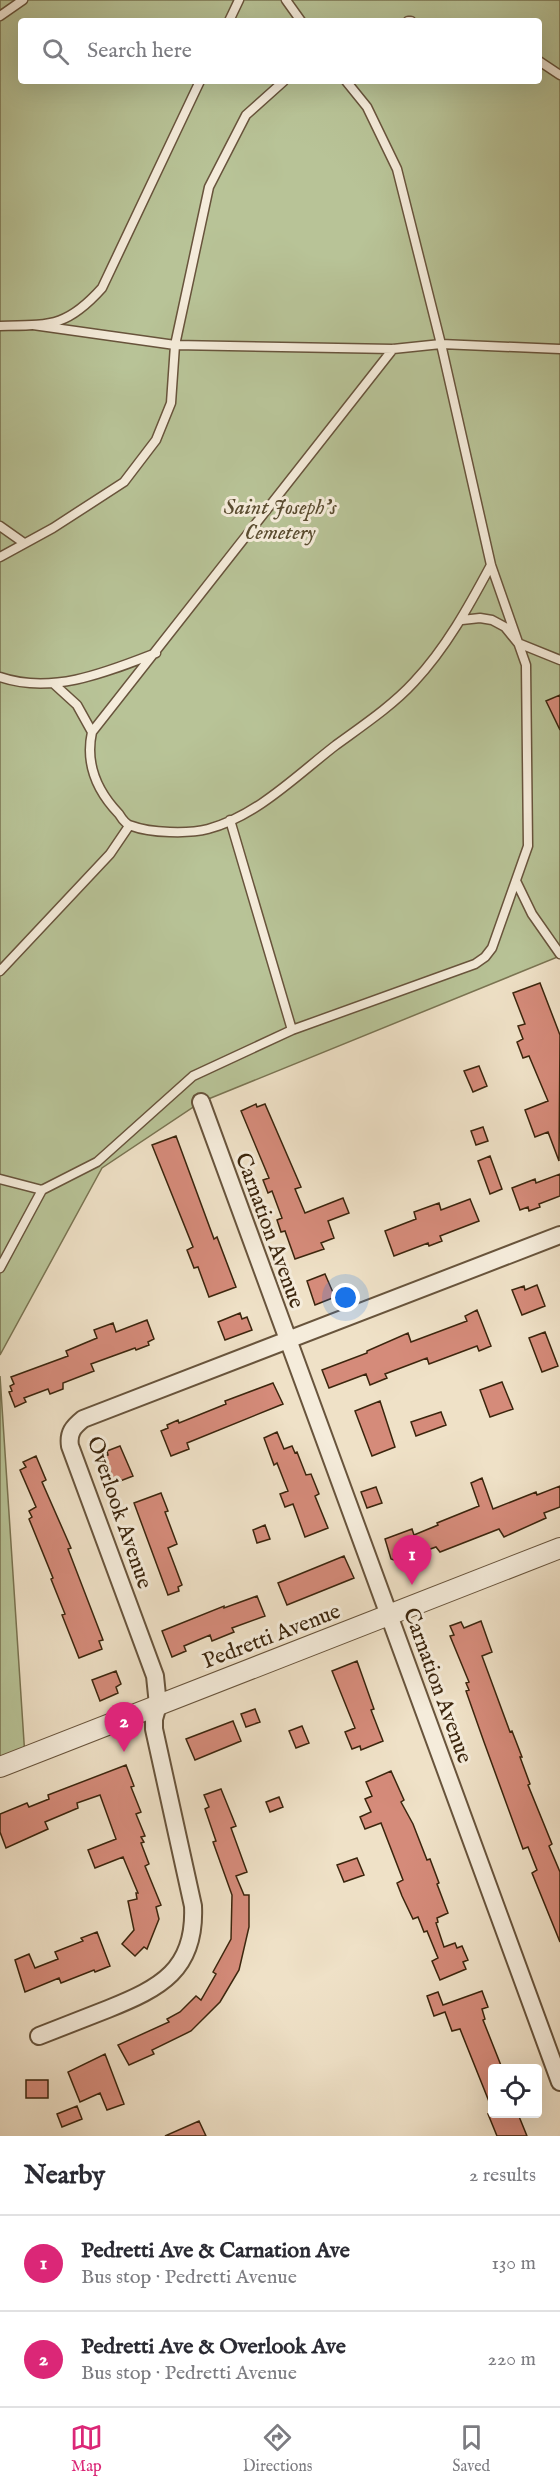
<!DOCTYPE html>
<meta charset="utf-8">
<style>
body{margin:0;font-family:"IM FELL English",serif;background:#f7f7f7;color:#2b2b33}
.controls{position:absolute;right:18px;bottom:18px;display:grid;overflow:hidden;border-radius:6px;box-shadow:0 6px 24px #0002}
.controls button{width:54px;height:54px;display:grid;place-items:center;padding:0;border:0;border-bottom:2px solid #e1e1e2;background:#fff;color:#2b2b33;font:30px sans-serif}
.you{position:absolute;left:346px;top:1298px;width:21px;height:21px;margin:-15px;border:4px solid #fff;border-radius:50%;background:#1a73e8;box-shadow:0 0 0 9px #1a73e833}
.badge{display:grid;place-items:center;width:39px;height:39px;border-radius:50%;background:#db2777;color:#fff;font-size:20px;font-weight:700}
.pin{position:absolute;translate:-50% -50px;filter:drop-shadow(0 2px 3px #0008)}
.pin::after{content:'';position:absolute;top:32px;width:21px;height:18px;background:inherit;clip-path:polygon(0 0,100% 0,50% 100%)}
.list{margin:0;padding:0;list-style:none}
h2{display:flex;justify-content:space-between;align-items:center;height:78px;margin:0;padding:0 24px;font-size:26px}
h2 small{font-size:20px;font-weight:400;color:#7c7c81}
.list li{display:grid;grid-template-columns:39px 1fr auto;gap:18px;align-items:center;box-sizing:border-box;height:96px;padding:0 24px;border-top:2px solid #e1e1e2}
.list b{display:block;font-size:22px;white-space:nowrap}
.list p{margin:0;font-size:20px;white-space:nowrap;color:#7c7c81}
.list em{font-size:20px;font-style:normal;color:#7c7c81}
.icon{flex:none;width:33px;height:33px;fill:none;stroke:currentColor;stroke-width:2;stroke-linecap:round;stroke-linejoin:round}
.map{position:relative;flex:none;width:560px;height:2136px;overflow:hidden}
.search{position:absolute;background:#fff;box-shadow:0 6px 24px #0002;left:18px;right:18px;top:18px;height:66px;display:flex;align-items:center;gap:15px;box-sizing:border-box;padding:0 21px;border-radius:6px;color:#7c7c81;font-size:22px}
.sheet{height:270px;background:#fff}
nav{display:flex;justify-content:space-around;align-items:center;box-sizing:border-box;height:84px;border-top:2px solid #e1e1e2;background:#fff;font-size:16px;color:#7c7c81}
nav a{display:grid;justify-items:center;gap:3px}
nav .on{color:#db2777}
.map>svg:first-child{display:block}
</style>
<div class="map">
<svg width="560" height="2136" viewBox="0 0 560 2136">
<rect width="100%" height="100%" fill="#efe1c7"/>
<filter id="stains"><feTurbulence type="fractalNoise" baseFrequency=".00333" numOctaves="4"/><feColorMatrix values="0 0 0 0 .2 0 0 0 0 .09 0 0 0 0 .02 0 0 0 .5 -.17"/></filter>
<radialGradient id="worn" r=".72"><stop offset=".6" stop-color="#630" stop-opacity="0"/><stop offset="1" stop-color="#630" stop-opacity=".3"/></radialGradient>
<path fill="#b8c397" stroke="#7a7452" stroke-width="1.5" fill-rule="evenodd" d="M0,0H560V956L201,1102L102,1168L0,1355ZM21,21H539V81H21Z
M0,1376L25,1757L0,1767Z"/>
<path fill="#d58b7a" stroke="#3b250d" stroke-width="1.5" d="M560,695V730L546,701Z
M540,983L560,1035L559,1161L548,1132L535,1137L525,1110L548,1101L529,1056L523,1058L517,1042L523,1039L518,1026L525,1024L513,993Z
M479,1066L487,1086L473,1092L464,1071Z
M256,1104L257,1107L265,1104L301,1187L295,1189L305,1213L343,1198L349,1213L328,1221L334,1238L321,1243L324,1249L295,1259L285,1231L281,1232L277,1220L282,1218L272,1191L268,1193L263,1180L269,1178L241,1111Z
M483,1127L488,1141L476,1145L471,1131Z
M176,1136L214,1239L217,1237L236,1287L209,1297L198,1267L194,1268L187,1250L193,1247L152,1145Z
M490,1156L502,1189L490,1194L478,1161Z
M560,1174V1196L539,1204L540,1207L529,1211L528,1207L520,1210L512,1188L535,1179L536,1183Z
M470,1199L479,1221L440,1236L442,1241L429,1246L428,1243L394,1256L385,1231L416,1219L414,1212L439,1203L441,1210Z
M325,1274L335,1297L315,1305L307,1281Z
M537,1285L545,1306L522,1315L512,1290L524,1286L525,1290Z
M477,1310L491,1346L479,1351L477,1346L429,1364L427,1358L385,1374L387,1378L370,1385L366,1374L329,1388L322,1370L367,1353V1351L408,1333L411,1342L467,1321L465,1316Z
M240,1313L242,1319L247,1317L252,1330L225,1340L218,1322Z
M147,1320L154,1339L148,1342L149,1345L136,1350L135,1348L91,1364L94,1371L63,1383V1389L50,1394L48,1389L24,1398L26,1402L15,1407L9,1392L12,1391L10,1386L14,1384L11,1377L68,1356L66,1351L97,1338L94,1330L113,1323L116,1332Z
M545,1332L558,1366L542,1372L529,1338Z
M502,1382L513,1409L490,1417L480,1390Z
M273,1383L283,1404L187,1443L189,1449L171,1456L161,1431L168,1428L167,1425L178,1420L179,1423L226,1404L225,1401Z
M380,1401L395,1447L372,1456L355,1411Z
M441,1412L446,1425L416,1436L411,1422Z
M277,1432L284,1449L292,1446L295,1453L297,1452L306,1475L311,1474L319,1494L315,1496L328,1528L305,1537L293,1504L285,1507L280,1494L288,1491L277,1463L274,1465L264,1438Z
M120,1446L133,1476L115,1483L104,1456L108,1455L107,1451Z
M36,1456L46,1480L42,1482L71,1548L68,1549L103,1640L99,1641L102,1649L79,1658L62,1615L65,1614L51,1579L53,1578L29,1519L32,1517L29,1511L36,1507L20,1470L26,1467L23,1462Z
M482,1478L493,1509L536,1492L537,1495L560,1486V1507L544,1513L546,1518L504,1537L499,1529L440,1552L436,1547L397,1561L391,1559L385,1539L412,1529L414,1535L438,1525L437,1523L479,1506L471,1483Z
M376,1487L382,1503L367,1508L361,1492Z
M161,1493L168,1511L165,1512L177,1544L168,1548L182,1585L178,1587L179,1591L168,1595L134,1503Z
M265,1525L270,1539L257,1543L253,1530Z
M344,1556L354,1578L287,1605L278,1583Z
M257,1596L265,1616L232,1628L234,1632L212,1641L210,1635L184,1646L186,1651L172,1657L162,1631L224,1606V1608Z
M481,1621L492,1652L482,1656L510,1732L512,1731L522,1757H520L530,1784L528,1785L552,1844L549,1846L560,1872V1942L532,1873L537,1870L528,1847L523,1849L484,1742L466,1691L469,1690L466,1683L469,1682L450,1636L454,1635L450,1626L461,1622L464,1628Z
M357,1661L374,1709L371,1710L383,1741L361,1750L360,1746L352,1749L345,1732L355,1728L332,1671Z
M116,1671L121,1684L116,1687L118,1693L100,1701L92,1680Z
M255,1709L260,1722L246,1727L241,1714Z
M233,1721L241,1741L195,1760L186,1739Z
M302,1726L309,1743L296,1748L289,1731Z
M126,1765L134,1786L131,1787L141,1812L136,1814L145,1836L141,1837L144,1842L141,1843L149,1864L145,1866L161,1905L156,1907L159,1919L147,1949L144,1947L135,1956L122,1944L134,1930L128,1901L137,1899L136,1893H138L123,1857L95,1868L88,1850L116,1839L100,1795L77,1803L78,1808L45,1822L48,1829L6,1848L0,1832V1814L27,1803L29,1807L49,1799L48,1795Z
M391,1771L404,1800L401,1802L413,1824L427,1860L430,1859L439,1883L437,1884L448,1913L437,1918L438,1922L436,1923L444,1947L455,1943L457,1948L462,1946L468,1960L463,1962L466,1969L440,1980L432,1961L438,1958L427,1931L424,1932L418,1917L413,1919L402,1896L397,1883L403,1880L381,1823L365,1829L360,1817L371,1812L365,1799L372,1796L366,1782Z
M221,1789L236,1826L231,1828L247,1872L236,1876L244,1895H249V1927L239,1970L220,2002L191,2031L152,2050L154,2054L129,2065L118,2045L169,2022L167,2019L180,2012L196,1996L201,2000L216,1974L213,1972L231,1939L232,1895L213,1842L216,1841L205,1809L209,1807L204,1795Z
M279,1797L283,1807L270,1812L266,1802Z
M357,1858L364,1875L344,1882L337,1865Z
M97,1932L110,1966L95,1972L94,1970L61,1983L59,1978L25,1992L15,1960L29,1954L35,1968L58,1959L55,1952L83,1941L81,1938Z
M482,1991L488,2007L482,2009L485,2019L483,2020L502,2068H492V2109L460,2029L452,2031L445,2012L434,2016L427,1996L438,1992L443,2005Z
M105,2054L124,2104L107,2110L100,2093L80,2102L68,2072Z
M26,2080H48V2098H26Z
M77,2106L82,2119L62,2127L57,2114Z
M488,2114H518L527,2136H497Z
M199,2121L206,2136H165Z"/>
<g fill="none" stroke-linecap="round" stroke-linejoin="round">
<defs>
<path id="service" d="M286,0L301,21
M0,16L23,0
M229,21L239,0
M408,21H411
M539,61L560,75
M33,325L175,345L393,349L441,344L560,349
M0,326C51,325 67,327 102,288L200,81
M393,349L92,732C85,764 97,791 119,814C122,819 126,825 132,826C150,833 189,834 208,829C257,816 297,775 336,745C362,726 392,706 414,682C446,648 469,606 491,565
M0,526L24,543
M0,557L53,528L124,482L156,440L171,403L175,345L209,187L246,115L284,81
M462,620L480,618L492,620L505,627L518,643L560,660
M0,677C52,695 107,672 156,653
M54,684L77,705L92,732
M230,820L292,1030
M516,881L532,914L560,954
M0,971L110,854L129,826
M0,1179L42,1190L97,1162L193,1076L292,1030L475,964L485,957L492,948L528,846L526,665L491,565L441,344L397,169L367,107L346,81
M0,1268L42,1190"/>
<path id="minor" d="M201,1102L560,2082
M39,2036C62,2027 85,2018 108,2009C160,1988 196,1970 193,1906L154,1729V1719L158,1705L155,1676L70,1446C68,1433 73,1427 83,1419L560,1235"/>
<path id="tertiary" d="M0,1767L560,1548"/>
</defs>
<use href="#service" stroke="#68543c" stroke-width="11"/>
<use href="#minor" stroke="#68543c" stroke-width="20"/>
<use href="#tertiary" stroke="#68543c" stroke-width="22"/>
<use href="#service" stroke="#f5ecdb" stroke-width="8"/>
<use href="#minor" stroke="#f5ecdb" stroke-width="16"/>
<use href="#tertiary" stroke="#f5ecdb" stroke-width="20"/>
</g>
<g text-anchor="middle" stroke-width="6" stroke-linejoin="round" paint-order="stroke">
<g font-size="22" font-style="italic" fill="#5a4c30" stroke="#f5ecdb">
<text x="280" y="514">Saint Joseph’s<tspan x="280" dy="25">Cemetery</tspan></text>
</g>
<g font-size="22" fill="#3b250d" stroke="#f5ecdb">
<text transform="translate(271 1230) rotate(70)" y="8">Carnation Avenue</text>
<text transform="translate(121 1512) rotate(71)" y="8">Overlook Avenue</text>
<text transform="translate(271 1635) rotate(-21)" y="8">Pedretti Avenue</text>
<text transform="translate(439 1685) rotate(70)" y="8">Carnation Avenue</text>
</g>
</g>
<rect width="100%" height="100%" filter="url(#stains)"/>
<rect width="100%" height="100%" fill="url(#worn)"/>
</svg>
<div class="controls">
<button><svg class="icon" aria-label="locate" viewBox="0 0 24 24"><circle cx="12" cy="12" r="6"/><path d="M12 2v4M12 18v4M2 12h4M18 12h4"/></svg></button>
</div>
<div class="you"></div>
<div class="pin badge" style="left:412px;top:1585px">1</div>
<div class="pin badge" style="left:124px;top:1752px">2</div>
<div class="search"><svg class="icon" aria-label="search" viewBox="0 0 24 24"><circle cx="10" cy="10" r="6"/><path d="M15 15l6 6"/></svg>Search here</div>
</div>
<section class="sheet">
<h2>Nearby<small>2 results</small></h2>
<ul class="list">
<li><span class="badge">1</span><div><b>Pedretti Ave &amp; Carnation Ave</b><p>Bus stop · Pedretti Avenue</p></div><em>130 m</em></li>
<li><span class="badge">2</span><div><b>Pedretti Ave &amp; Overlook Ave</b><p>Bus stop · Pedretti Avenue</p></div><em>220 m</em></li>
</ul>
</section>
<nav>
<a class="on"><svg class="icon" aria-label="map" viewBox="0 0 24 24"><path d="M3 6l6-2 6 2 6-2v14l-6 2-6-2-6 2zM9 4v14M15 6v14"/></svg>Map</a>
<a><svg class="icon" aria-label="directions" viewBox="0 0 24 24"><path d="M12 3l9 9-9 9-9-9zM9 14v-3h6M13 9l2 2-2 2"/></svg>Directions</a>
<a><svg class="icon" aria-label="saved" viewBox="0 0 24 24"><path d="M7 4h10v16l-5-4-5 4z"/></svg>Saved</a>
</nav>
